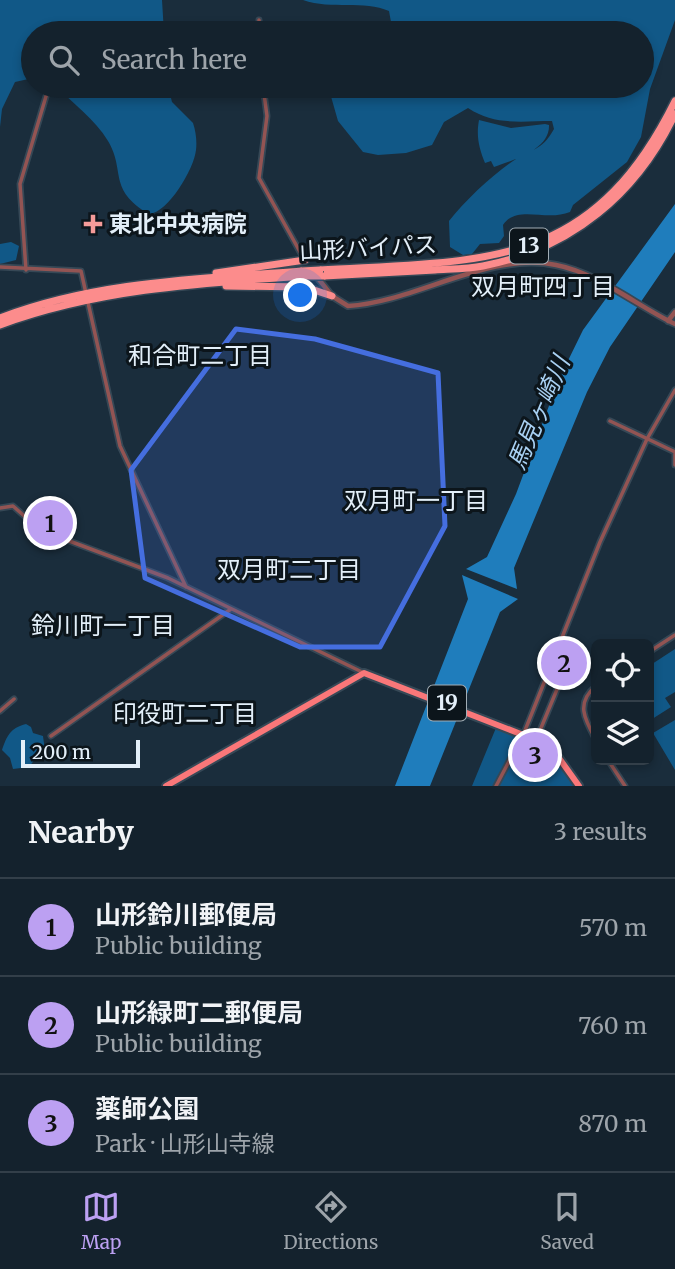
<!DOCTYPE html>
<meta charset="utf-8">
<style>
body{margin:0;font-family:Merriweather,"Noto Sans JP",serif;background:#1d2a35;color:#f1f3f6}
.controls{position:absolute;right:21px;bottom:21px;display:grid;overflow:hidden;border-radius:10px;box-shadow:0 4px 10px #0003}
.controls button{width:63px;height:63px;display:grid;place-items:center;padding:0;border:0;border-bottom:2px solid #333f49;background:#14222d;color:#f1f3f6;font:35px sans-serif}
.scale{position:absolute;left:21px;bottom:18px;width:119px;box-sizing:border-box;padding-left:7px;border:4px solid #e3eff9;border-top:0;font-size:19px;line-height:24px;white-space:nowrap;color:#e3eff9;-webkit-text-stroke:5px #0c151b;paint-order:stroke}
.you{position:absolute;left:301px;top:296px;width:24px;height:24px;margin:-18px;border:5px solid #fff;border-radius:50%;background:#1a73e8;box-shadow:0 0 0 10px #1a73e833}
.badge{display:grid;place-items:center;width:46px;height:46px;border-radius:50%;background:#bca0f2;color:#111;font-size:23px;font-weight:700}
.pin{position:absolute;translate:-50% -50%;border:4px solid #fff;box-shadow:0 2px 7px #0006}
.list{margin:0;padding:0;list-style:none}
h2{display:flex;justify-content:space-between;align-items:center;height:91px;margin:0;padding:0 28px;font-size:30px}
h2 small{font-size:23px;font-weight:400;color:#9da4aa}
.list li{display:grid;grid-template-columns:46px 1fr auto;gap:21px;align-items:center;box-sizing:border-box;height:98px;padding:0 28px;border-top:2px solid #333f49}
.list b{display:block;font-size:26px;white-space:nowrap}
.list p{margin:0;font-size:23px;white-space:nowrap;color:#9da4aa}
.list em{font-size:23px;font-style:normal;color:#9da4aa}
.icon{flex:none;width:38px;height:38px;fill:none;stroke:currentColor;stroke-width:2;stroke-linecap:round;stroke-linejoin:round}
.map{position:relative;flex:none;width:675px;height:786px;overflow:hidden}
.search{position:absolute;background:#14222d;box-shadow:0 4px 10px #0003;left:21px;right:21px;top:21px;height:77px;display:flex;align-items:center;gap:18px;box-sizing:border-box;padding:0 24px;border-radius:38px;color:#9da4aa;font-size:26px}
.sheet{height:385px;background:#14222d}
nav{display:flex;justify-content:space-around;align-items:center;box-sizing:border-box;height:98px;border-top:2px solid #333f49;background:#14222d;font-size:19px;color:#9da4aa}
nav a{display:grid;justify-items:center;gap:4px}
nav .on{color:#bca0f2}
.map>svg:first-child{display:block}
</style>
<div class="map">
<svg width="675" height="786" viewBox="0 0 675 786">
<rect width="100%" height="100%" fill="#1a2d3c"/>
<path fill="#115887" d="M0,0H162L164,33H33V78L15,82L2,109L0,127Z
M303,0H675V20L650,89L641,137L627,162L573,205L570,212C546,222 517,204 503,225L504,236L499,243L480,244L472,254L463,255L450,247L449,221C466,200 490,177 513,161C532,148 541,152 554,129L552,121C522,121 495,126 468,108L444,122L432,145L406,153L378,155L363,152L338,121L328,86H642V33H393L389,11C364,0 332,10 303,0Z
M56,86H168L172,102L193,123C196,132 197,141 196,150C194,169 168,213 149,214C107,189 126,171 108,141C95,119 73,104 56,86Z
M479,120L511,128L545,124L549,125C550,150 513,160 494,167L491,161L485,163C479,148 476,136 479,120Z
M11,242L19,246L16,260L0,264V244Z
M675,649V692L665,698L671,707L649,721V666Z
M675,720V770L653,733Z
M498,723L550,749L579,786H472Z
M26,724L31,727L33,733L43,736L46,758L38,755L29,767L13,769L10,758L2,750C7,736 10,728 26,724Z"/>
<path fill="#1f7dbc" d="M675,204V252L610,347L587,392L514,568L517,589L466,569L487,557L516,494L559,379L583,330Z
M462,575L518,599L500,612L430,786H395L468,599Z"/>
<g fill="none" stroke-linecap="round" stroke-linejoin="round">
<defs>
<path id="minor" d="M259,20L260,33
M263,86L267,116L259,178L304,259
M0,267L81,271L120,446L186,587
M26,270L20,184L47,93
M610,421L675,452
M675,453V465
M0,508L13,506L40,530L168,578L362,672
M649,652L675,635
M596,686C575,703 585,720 596,740
M0,711L14,699
M51,736L231,609
M536,740L558,687
M608,760L625,786
M496,786L524,733L600,542L647,439L675,390"/>
<path id="tertiary" d="M317,277L332,296L348,306C416,302 488,251 556,265C598,273 637,306 675,324
M668,321L675,312"/>
<path id="primary" d="M166,786L364,673L536,740L559,758L579,786"/>
<path id="trunk" d="M320,270C485,260 591,271 675,101
M216,273L305,260
M324,276C361,274 398,272 435,270C451,269 468,269 483,266C571,249 637,194 675,114
M226,286L305,287L332,296
M0,318C97,281 200,279 302,271
M0,325C97,289 202,283 305,276"/>
</defs>
<use href="#minor" stroke="#364856" stroke-width="7"/>
<use href="#tertiary" stroke="#364856" stroke-width="8"/>
<use href="#primary" stroke="#364856" stroke-width="10"/>
<use href="#trunk" stroke="#364856" stroke-width="10"/>
<use href="#minor" stroke="#935453" stroke-width="3.5"/>
<use href="#tertiary" stroke="#935453" stroke-width="4.5"/>
<use href="#primary" stroke="#fa7779" stroke-width="6"/>
<use href="#trunk" stroke="#fc8c8c" stroke-width="7"/>
<defs>
<path id="trunk-bridge" d="M302,271L320,270
M305,276H324"/>
</defs>
<use href="#trunk-bridge" stroke="#364856" stroke-width="10" stroke-linecap="butt"/>
<use href="#trunk-bridge" stroke="#fc8c8c" stroke-width="7"/>
</g>
<path fill="#456edf" fill-opacity="0.2" stroke="#456edf" stroke-width="5" stroke-linejoin="round" d="M236,329L315,339L438,373L445,526L380,647H300L145,578L131,470Z"/>
<path fill="#f59b99" stroke="#0c151b" stroke-width="2.5" d="M89.5 213.5h7v7h7v7h-7v7h-7v-7h-7v-7h7z"/>
<g text-anchor="middle" stroke-width="6" stroke-linejoin="round" paint-order="stroke">
<g fill="#0c151b" stroke="#a2aeb6" stroke-width="2">
<rect x="510" y="228.5" width="38" height="35" rx="5"/>
<rect x="428" y="685.5" width="38" height="35" rx="5"/>
</g>
<g font-size="21" font-weight="bold" fill="#e3eff9">
<text x="529" y="253">13</text>
<text x="447" y="710">19</text>
</g>
<g font-size="23" font-weight="bold" fill="#e3eff9" stroke="#0c151b" text-anchor="start">
<text x="109" y="232">東北中央病院</text>
</g>
<g font-size="23" fill="#e3eff9" stroke="#0c151b">
<text transform="translate(368 248) rotate(-3)" y="8">山形バイパス</text>
</g>
<g font-size="24" fill="#e3eff9" stroke="#0c151b">
<text x="543" y="295">双月町四丁目</text>
<text x="200" y="364">和合町二丁目</text>
<text x="416" y="509">双月町一丁目</text>
<text x="289" y="578">双月町二丁目</text>
<text x="103" y="634">鈴川町一丁目</text>
<text x="185" y="722">印役町二丁目</text>
</g>
<g font-size="24" font-style="italic" fill="#a9d1f3" stroke="#0c151b">
<text transform="translate(539 413) rotate(-67)" y="8">馬見ヶ崎川</text>
</g>
</g>
</svg>
<div class="controls">
<button><svg class="icon" aria-label="locate" viewBox="0 0 24 24"><circle cx="12" cy="12" r="6"/><path d="M12 2v4M12 18v4M2 12h4M18 12h4"/></svg></button>
<button><svg class="icon" aria-label="layers" viewBox="0 0 24 24"><path d="M12 4l9 5-9 5-9-5zM3 14l9 5 9-5"/></svg></button>
</div>
<div class="scale">200 m</div>
<div class="you"></div>
<div class="pin badge" style="left:50px;top:523px">1</div>
<div class="pin badge" style="left:564px;top:663px">2</div>
<div class="pin badge" style="left:535px;top:755px">3</div>
<div class="search"><svg class="icon" aria-label="search" viewBox="0 0 24 24"><circle cx="10" cy="10" r="6"/><path d="M15 15l6 6"/></svg>Search here</div>
</div>
<section class="sheet">
<h2>Nearby<small>3 results</small></h2>
<ul class="list">
<li><span class="badge">1</span><div><b>山形鈴川郵便局</b><p>Public building</p></div><em>570 m</em></li>
<li><span class="badge">2</span><div><b>山形緑町二郵便局</b><p>Public building</p></div><em>760 m</em></li>
<li><span class="badge">3</span><div><b>薬師公園</b><p>Park · 山形山寺線</p></div><em>870 m</em></li>
</ul>
</section>
<nav>
<a class="on"><svg class="icon" aria-label="map" viewBox="0 0 24 24"><path d="M3 6l6-2 6 2 6-2v14l-6 2-6-2-6 2zM9 4v14M15 6v14"/></svg>Map</a>
<a><svg class="icon" aria-label="directions" viewBox="0 0 24 24"><path d="M12 3l9 9-9 9-9-9zM9 14v-3h6M13 9l2 2-2 2"/></svg>Directions</a>
<a><svg class="icon" aria-label="saved" viewBox="0 0 24 24"><path d="M7 4h10v16l-5-4-5 4z"/></svg>Saved</a>
</nav>
